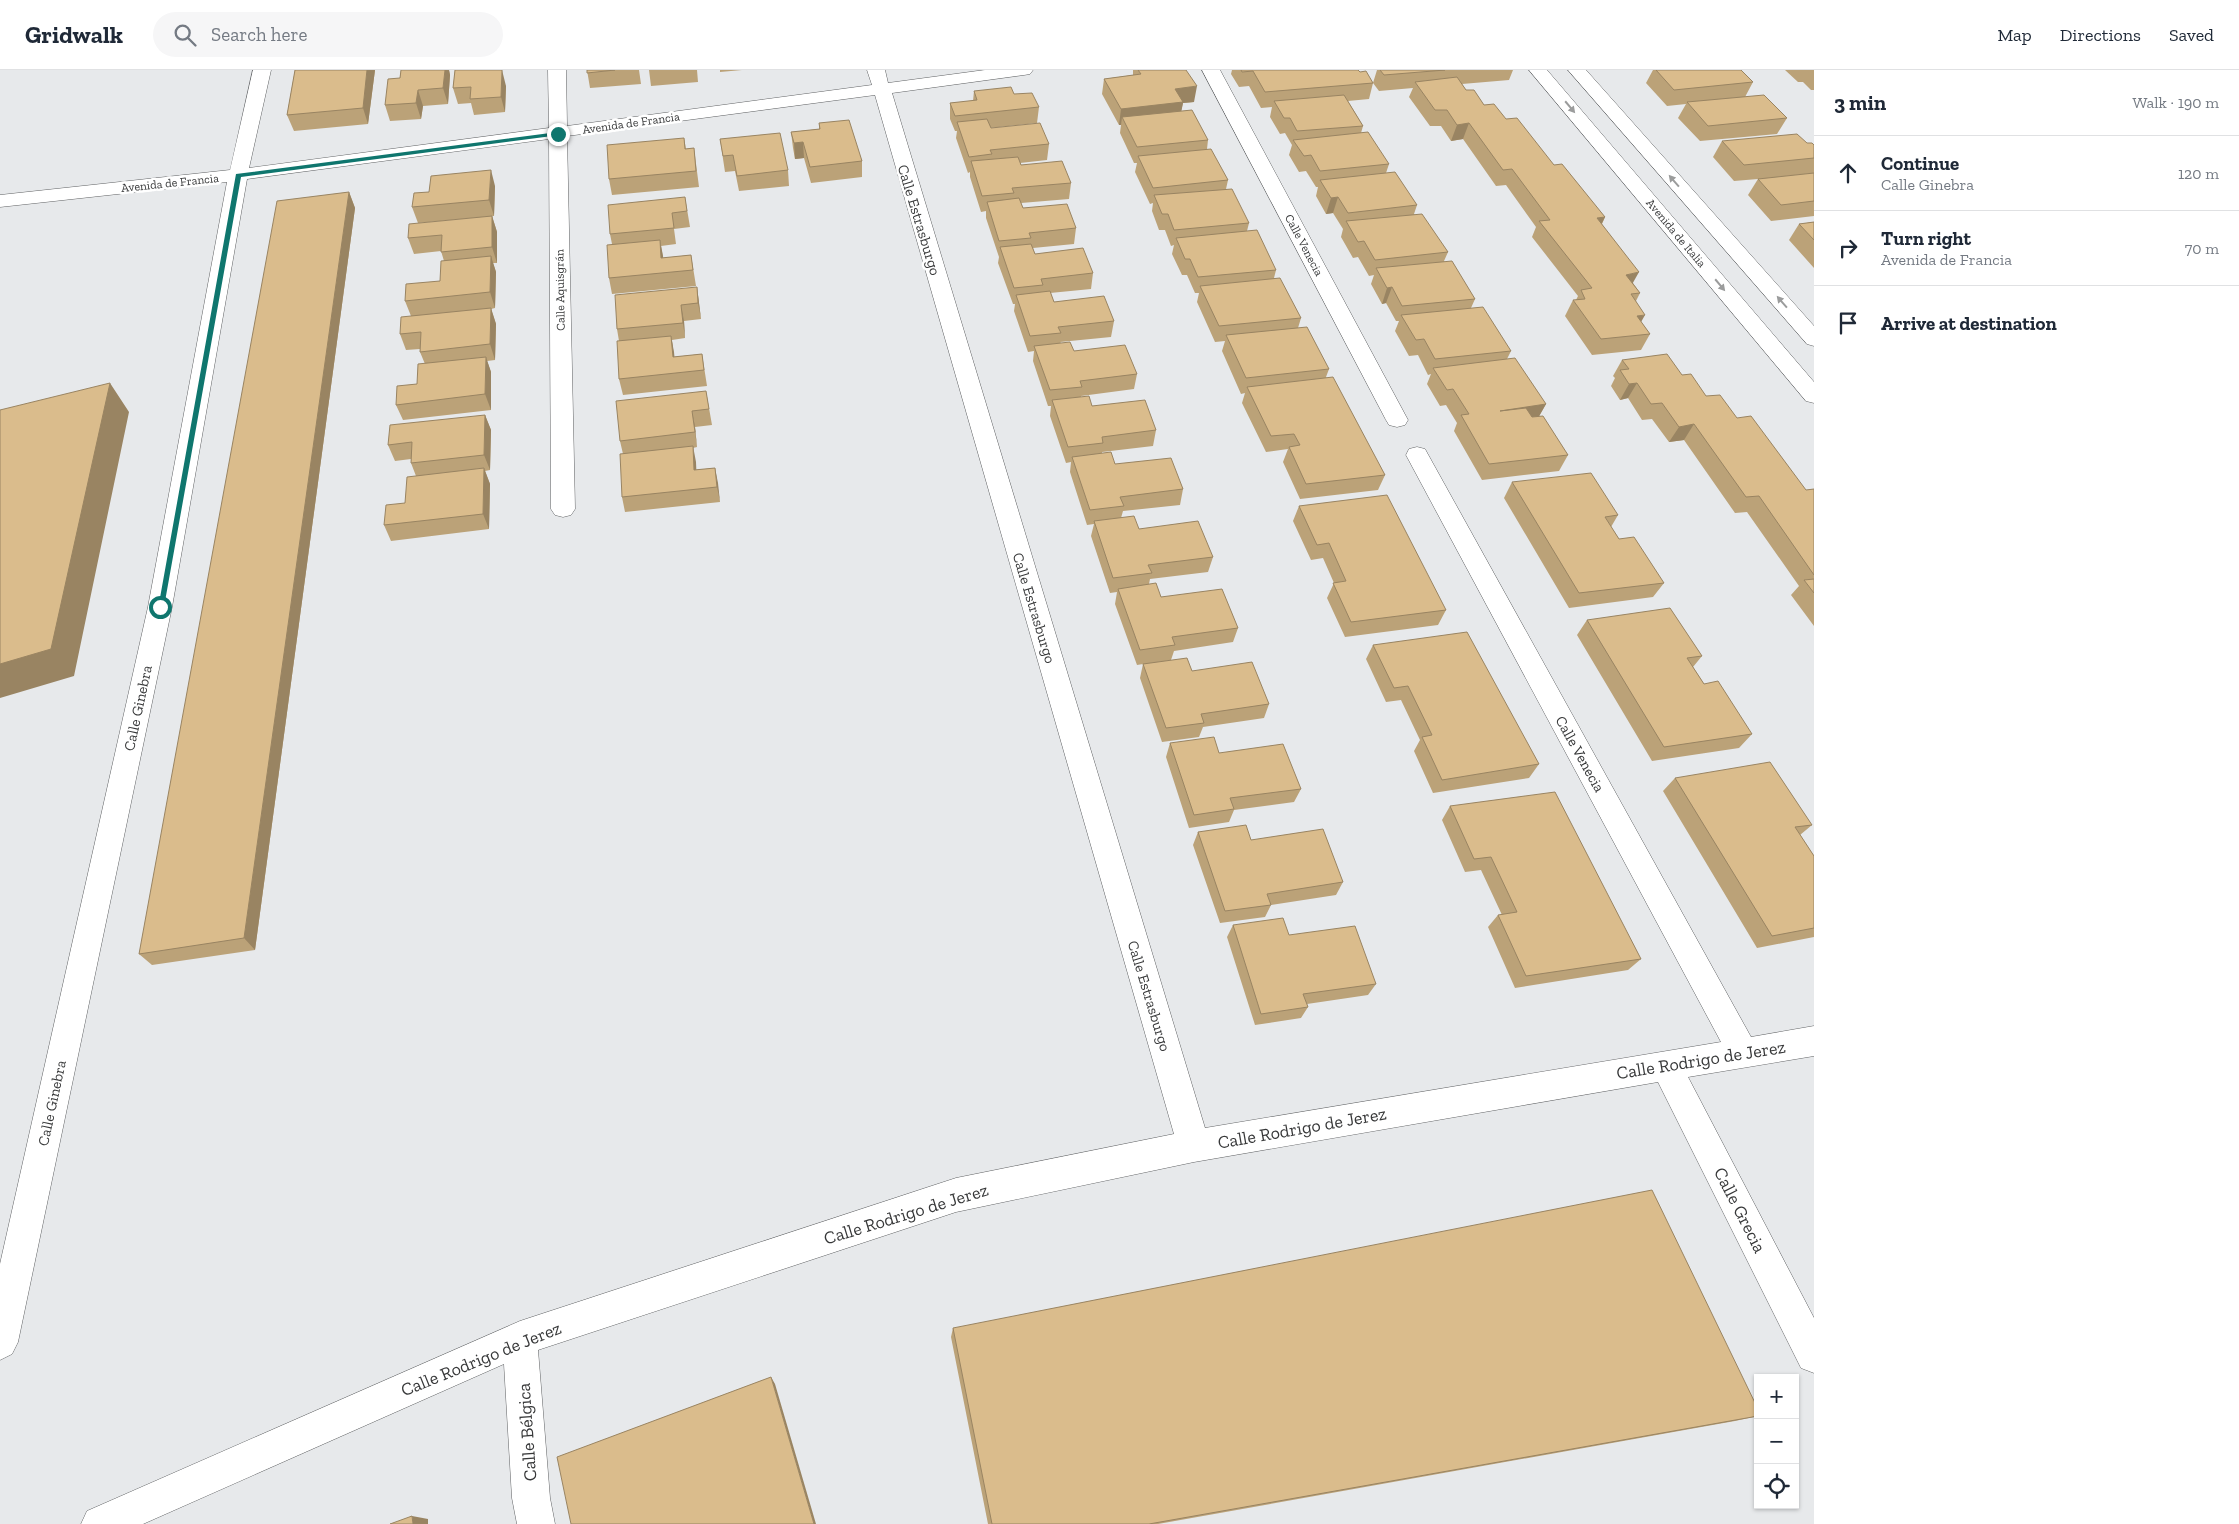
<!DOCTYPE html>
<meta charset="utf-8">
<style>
body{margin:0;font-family:"Zilla Slab",serif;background:#f6f6f7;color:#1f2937}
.controls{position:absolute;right:15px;bottom:15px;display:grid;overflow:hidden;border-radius:0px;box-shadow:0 1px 4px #0004}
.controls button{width:45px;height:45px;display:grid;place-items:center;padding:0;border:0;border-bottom:1px solid #e0e1e3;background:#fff;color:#1f2937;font:25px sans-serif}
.stop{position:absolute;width:15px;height:15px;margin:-11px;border:4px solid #0f766e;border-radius:50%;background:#fff}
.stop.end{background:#0f766e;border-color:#fff;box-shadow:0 1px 5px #0008}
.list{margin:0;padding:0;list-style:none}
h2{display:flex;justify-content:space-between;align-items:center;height:65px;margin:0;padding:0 20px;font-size:21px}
h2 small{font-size:16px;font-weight:400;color:#747a83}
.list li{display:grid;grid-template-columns:32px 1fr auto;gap:15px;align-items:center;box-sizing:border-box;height:75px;padding:0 20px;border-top:1px solid #e0e1e3}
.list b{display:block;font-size:19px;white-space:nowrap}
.list p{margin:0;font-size:16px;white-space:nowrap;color:#747a83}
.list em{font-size:16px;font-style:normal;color:#747a83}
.icon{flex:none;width:28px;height:28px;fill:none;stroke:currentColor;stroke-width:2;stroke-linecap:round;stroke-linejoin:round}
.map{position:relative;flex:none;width:1814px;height:1454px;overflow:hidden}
header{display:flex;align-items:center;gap:30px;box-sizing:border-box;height:70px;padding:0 25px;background:#fff;border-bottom:1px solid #e0e1e3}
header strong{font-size:24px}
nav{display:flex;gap:28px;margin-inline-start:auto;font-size:18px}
.search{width:350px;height:45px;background:#f6f6f7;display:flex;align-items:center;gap:12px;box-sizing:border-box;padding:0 18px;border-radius:28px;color:#747a83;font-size:19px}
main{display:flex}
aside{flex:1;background:#fff}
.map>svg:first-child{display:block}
</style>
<header>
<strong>Gridwalk</strong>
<div class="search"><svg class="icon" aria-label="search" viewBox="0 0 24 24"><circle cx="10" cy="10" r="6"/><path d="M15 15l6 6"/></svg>Search here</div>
<nav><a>Map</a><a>Directions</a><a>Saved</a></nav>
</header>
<main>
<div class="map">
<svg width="1814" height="1454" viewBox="0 0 1814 1454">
<rect width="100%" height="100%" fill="#e7e9eb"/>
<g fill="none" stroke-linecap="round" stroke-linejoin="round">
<defs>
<path id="minor" d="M253,0H271L249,98L549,58L548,0H566L567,56L872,15L867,0H885L888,13L985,0H1033L1030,4L1024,5L892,23L1205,1058L1721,972L1406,385L1409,379L1417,377L1425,379L1751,967L1814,956V986L1688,1007L1814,1248V1303L1801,1298L1658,1012L1194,1092L956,1142L538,1280L550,1428L555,1454H517L512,1428L504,1294L143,1454H81L87,1441L520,1251L956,1108L1174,1064L875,25L567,66L575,439L571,445L563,447L555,445L551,439L549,69L247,109L172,537L18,1272L12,1284L0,1290V1194L148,537L227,112L0,137V125L230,100Z
M1202,0H1220L1408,350L1405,355L1397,357L1389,355L1386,350Z
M1529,0H1547L1814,312V333L1806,331Z
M1568,0H1586L1814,256V276L1807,274Z"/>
</defs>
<use href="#minor" stroke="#606264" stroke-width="1"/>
<use href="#minor" fill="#fff" fill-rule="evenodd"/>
</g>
<path fill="#bba278" d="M295,0H375L368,54L294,61L287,45Z
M401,0H449L450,5L448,34L423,36L421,49L390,51L385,35L400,8Z
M455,0L506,16L505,42L474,45L471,33L458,34L453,18Z
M587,0H639L641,14L590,18Z
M649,0H697L698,12L651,16Z
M720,0H742L720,2Z
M1133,0H1186L1194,32L1183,33L1181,41L1208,70L1207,79L1228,110L1226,119L1249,153L1247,161L1276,200L1274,208L1301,248L1298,258L1329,299L1326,307L1385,405L1378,420L1300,429L1283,392L1288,379L1266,382L1242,333L1245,323L1241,324L1222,281L1225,271L1215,272L1197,232L1199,223H1195L1187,205H1182L1172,184L1174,175L1171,176L1165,160H1159L1152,141L1153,133L1150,134L1135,102L1137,93H1134L1120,63L1121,55H1119L1102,24L1104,9L1133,5Z
M1232,0H1358L1373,13L1377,0H1513L1509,10L1462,14L1466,20L1484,35L1506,49L1554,95L1605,147L1602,154L1633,213L1640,223L1636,231L1641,252L1650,264L1641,280L1592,285L1565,246L1573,230H1576L1578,226L1532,167L1536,157L1506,115L1496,116L1463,69L1451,71L1441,56H1430L1409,27L1413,18L1379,21L1373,13L1369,29L1348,31L1363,56L1361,63L1389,94L1386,103L1417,135L1414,144L1448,182L1444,191L1475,229L1471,238L1511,281L1507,289L1546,334L1539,346L1568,385L1559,401L1482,410L1454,361L1457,353L1446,335L1440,336L1427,314L1431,304L1428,305L1418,285L1409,286L1395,261L1399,251H1396L1386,233L1382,234L1371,214L1374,205L1369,206L1358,187L1353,188L1341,167L1343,159L1333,143L1326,144L1316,126L1318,117H1316L1306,101L1299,102L1289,85L1292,75L1285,63L1280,64L1270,47L1272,37L1261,38L1249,16L1239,17L1231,4Z
M1653,0H1741L1753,12L1745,27L1787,48L1777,64L1700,71L1678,48L1686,34L1667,36L1646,13Z
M1785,0H1814V20H1811L1803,12H1798Z
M974,21L1014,24L1039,37L1037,53L990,58L1049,74L1047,90L1020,93L1021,95L1071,113L1069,129L1021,133L1023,138L1076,158L1074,174L1033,178L1035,184L1093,203L1091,219L1050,223L1054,232L1114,251L1111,267L1060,272L1074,281L1137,304L1134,319L1081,326V327L1092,336L1156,360L1153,376L1102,382V383L1115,394L1183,419L1180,435L1123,441L1121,448L1139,459L1213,487L1208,502L1150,509L1149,514L1161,527L1238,558L1233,572L1174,581L1171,590L1192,601L1269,634L1264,648L1203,657L1199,667L1162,672L1140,608L1143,594L1137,595L1115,534L1117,522L1110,523L1091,466L1094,454L1087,455L1070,402L1071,392L1066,393L1050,346L1051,336H1048L1033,291L1034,281L1028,282L1014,241L1015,234H1013L998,193L999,187L986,148V141L981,142L970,107V102L968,103L956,68L957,61H955L950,49V33L973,31Z
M819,53L862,91V107L811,113L804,88L795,89L793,78L791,62L819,59Z
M684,68L686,79L694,78L699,117L612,125L609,109Z
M720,69L788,100L789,116L739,121L735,101L725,102Z
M1722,71L1807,73L1814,75V146L1771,151L1748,125L1758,109L1734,111L1713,87Z
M495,116L494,146H492L497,162V193H493L496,202L495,238L491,239L496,254L495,290L487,291L491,302V340L403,350L396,335L417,314L425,294L420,282V279L406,280L400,264L411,246L405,231L440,211L444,191L441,181L414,184L408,168L475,148L418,153L412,137Z
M349,122L355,138L255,880L152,895L139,884Z
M685,127L690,157L674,159L676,174L661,176L663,188L691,185L696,216L612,224L609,208L612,174L610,164Z
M1814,152V198L1789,170L1799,154Z
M697,217L701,249L684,251L685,268L672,270L674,287L702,284L707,316L623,325L619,309V271L617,259Z
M1622,290L1682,305L1706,326L1737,348L1806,420L1814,419V556L1791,525L1799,516L1747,442L1735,443L1684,370L1669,372L1652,349L1642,350L1628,328L1620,330L1611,316L1615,308L1613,306Z
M706,321L712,355L695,357L697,377L693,378L696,400L715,398L720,432L625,442L622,427L623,384L620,371Z
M485,345L491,360L490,400L485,401L490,414L489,459L391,471L384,455L405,433L416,406L411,393V389L395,391L388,375Z
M1512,412L1618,445L1611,457L1619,469L1664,513L1653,527L1569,538L1504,428Z
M1299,436L1446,540L1438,555L1345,567L1327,528L1334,513L1323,488L1311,490L1293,451Z
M1587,550L1702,586L1693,597L1704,614L1752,664L1739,678L1652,691L1577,565Z
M1373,575L1539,694L1529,708L1433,723L1414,681L1420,670L1401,630L1386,632L1366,589Z
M1170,673L1219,683L1301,719L1294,732L1234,740L1229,752L1189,758L1166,687Z
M1675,708L1812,755L1800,765L1814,786V867L1757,878L1663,721Z
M1450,736L1641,889L1628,900L1515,918L1488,857L1498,845H1502L1481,800L1465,802L1442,750Z
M1198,762L1251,770L1343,812L1336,825L1271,835L1265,847L1220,853L1193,775Z
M1233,855L1289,865L1376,914L1368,925L1307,934L1308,937L1301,948L1255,955L1227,867Z
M953,1258L1758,1346L1735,1351L1158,1454H988L951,1267Z"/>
<path fill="#998462" d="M367,0H375L368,54L363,38Z
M445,0H449L450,5L448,34L443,18Z
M502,0L506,16L505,42L501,27Z
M1197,16L1194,32L1183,33L1180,48L1122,47L1121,55H1119L1121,39L1175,19Z
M418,20L423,36L421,49L416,33Z
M1469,53L1463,69L1451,71L1457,55Z
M803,72L804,88L795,89L794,73Z
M491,100L495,116L494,146L489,130Z
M349,122L355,138L255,880L244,868Z
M1338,127L1333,143L1326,144L1331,128Z
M492,146L497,162V193L492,177Z
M1605,147L1597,163V148Z
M660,170L663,186L664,204L661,188Z
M491,186L496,202L495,238L490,222Z
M1639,202L1630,218L1626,205Z
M697,217L701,249L698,233Z
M1392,217L1386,233L1382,234L1387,218Z
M681,235L684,251L685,268L683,253Z
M491,238L496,254L495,290L490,274Z
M1645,245L1636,261L1637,246Z
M671,266L674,282L676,303L673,287Z
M486,287L491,302V340L485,324Z
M110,313L129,342L74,606L0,628V594Z
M1637,313L1628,328L1620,330L1629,314Z
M1546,334L1537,350L1500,341Z
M692,341L695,357L697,377L695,362Z
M485,345L491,360L490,400L484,385Z
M1694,354L1684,370L1669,372L1679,357Z
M693,376L696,392L697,416L694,400Z
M484,398L490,414L489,459L483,444Z
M715,398L718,413L720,432L717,417Z
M771,1307L775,1314L816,1454H814Z
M412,1446L428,1449V1454H413Z"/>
<path fill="#dabc8c" stroke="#998462" d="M295,0H367L363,38L287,45Z
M401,0H445L443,18L418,20L416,33L385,35L388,9L400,8Z
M455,0H502L501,27L470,29L471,17L453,18Z
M587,0H615L587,3Z
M1138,0H1186L1197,16L1175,19L1183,32L1121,39L1104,9L1141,4Z
M1241,0H1358L1360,2L1366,1L1373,13L1265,22L1253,1L1242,2Z
M1380,0H1445L1384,5Z
M1656,0H1741L1753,12L1674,20Z
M1457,7L1466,20H1474L1484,35L1494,34L1506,49L1517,48L1554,95L1562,94L1605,147L1597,148L1639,202L1626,205L1640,223L1631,224L1645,245L1637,246L1650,264L1601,269L1573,230L1585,229L1581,220L1592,218L1539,151L1550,150L1512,99L1503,100L1469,53L1457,55L1447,40H1435L1415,12Z
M1011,17L1014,24L1032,23L1039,37L955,46L950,33L977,30L974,21Z
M1344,25L1363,56L1297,61L1290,48H1284L1274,31Z
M1764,25L1787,48L1708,56L1687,32Z
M1192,40L1208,70L1137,77L1122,47Z
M987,49L991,58L1040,53L1049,74L990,80L992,84L969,87L957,52Z
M849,50L862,91L810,97L803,72L794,73L791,62L820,59L819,53Z
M1368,62L1389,94L1320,101L1311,85L1304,86L1293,70Z
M780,63L788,100L737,106L733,85L723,86L720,69Z
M1797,64L1807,73H1812L1814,75V88L1744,95L1722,71Z
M684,68L685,79L694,78L696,101L609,109L607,75Z
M1211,79L1228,110L1153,118L1138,86Z
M1018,87L1021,95L1062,91L1071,113L1012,118L1014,123L982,126L971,91Z
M491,100L489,130L412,137L414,123L429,122L431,106Z
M1395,102L1417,135L1348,143L1338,127L1331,128L1320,110Z
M1814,103V131L1781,135L1758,109Z
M1232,119L1249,153L1174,160L1168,144H1162L1154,125Z
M349,122L244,868L139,884L277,131Z
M685,127L687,141L672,143L674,158L610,164L608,135Z
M1019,128L1023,138L1067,134L1076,158L1029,163L1031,168L999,171L987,132Z
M1422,144L1448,182L1375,190L1364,171L1358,172L1346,151Z
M492,146V177L441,182L442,165L408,168L409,154Z
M1814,152V170L1799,154Z
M1257,160L1276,200L1198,207L1190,189H1185L1176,168Z
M660,170L661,188L691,185L693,200L609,208L607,175Z
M1031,174L1035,184L1083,178L1093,203L1041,209L1043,215L1014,218L1000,177Z
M491,186L490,222L405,231L406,214L440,211L441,191Z
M1452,191L1475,229L1402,236L1392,217L1387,218L1376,198Z
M1280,208L1301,248L1219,256L1200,216Z
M697,217L698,233L681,235L683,253L617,259L615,225Z
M1050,221L1054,232L1104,226L1114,251L1058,257L1061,263L1030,266L1016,225Z
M1483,237L1511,281L1435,289L1424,269L1416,270L1401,245Z
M491,238L490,274L420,282L421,262L400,264L401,247Z
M1307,257L1329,299L1246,308L1226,265Z
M671,266L673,287L702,284L704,300L619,309L617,271Z
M1070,272L1074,281L1125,275L1137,304L1080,311L1082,317L1050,320L1034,276Z
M1667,284L1682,305L1691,304L1706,326L1720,325L1737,348L1751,346L1806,420L1814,419V505L1759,426L1746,427L1694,354L1679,357L1662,333L1651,334L1637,313L1629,314L1620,300L1629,299L1622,290Z
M486,287L485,324L396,335L397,316L417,314L418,294Z
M1515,288L1546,334L1500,341L1526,338L1532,347L1543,346L1568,385L1489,394L1461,345L1469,344L1453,319L1447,320L1433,298Z
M1333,307L1385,405L1306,414L1289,377L1300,375L1294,364L1271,366L1247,317Z
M110,313L51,579L0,594V340Z
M706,321L709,339L692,341L695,362L620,371L616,331Z
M1089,326L1092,336L1145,330L1156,360L1102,367L1103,373L1068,377L1052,330Z
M485,345L484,385L411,393L412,372L388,375L390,355Z
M693,376L694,400L715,398L717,417L622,427L620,384Z
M1111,382L1115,394L1171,388L1183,419L1120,427L1124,436L1090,440L1072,387Z
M484,398L483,444L384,455L386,435L405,433L407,407Z
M1591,403L1618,445L1605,447L1619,469L1634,467L1664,513L1579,523L1512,412Z
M1387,425L1446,540L1351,552L1333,513L1346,511L1329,473L1317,475L1299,436Z
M1134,446L1139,459L1198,451L1213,487L1148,495L1152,503L1113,508L1094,451Z
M1814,509V523L1804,510Z
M1156,513L1161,527L1222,519L1238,558L1172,567L1175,575L1140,580L1118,519Z
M1670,538L1702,586L1687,588L1704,614L1718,611L1752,664L1664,677L1587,550Z
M1467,562L1539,694L1442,710L1422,667L1432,665L1408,616L1394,618L1373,575Z
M1187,588L1192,601L1252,592L1269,634L1201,644L1204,653L1166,658L1143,594Z
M1214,667L1219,683L1283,674L1301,719L1230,728L1234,739L1194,745L1170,673Z
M1770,692L1812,755L1795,757L1814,786V858L1772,866L1675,708Z
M1555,722L1641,889L1526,906L1498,845L1517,842L1491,787L1474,789L1450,736Z
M1246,755L1251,770L1323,759L1343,812L1267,824L1271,835L1225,841L1198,762Z
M1283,848L1289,865L1355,856L1376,914L1303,924L1308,937L1261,944L1233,855Z
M1652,1120L1758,1339V1346L1149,1454H992L953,1258Z
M771,1307L814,1454H571L557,1387Z
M412,1446L413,1454H390Z"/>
<defs><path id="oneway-solid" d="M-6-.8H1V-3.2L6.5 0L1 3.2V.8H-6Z" transform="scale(1.25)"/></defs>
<g fill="#9b9c9c">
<use href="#oneway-solid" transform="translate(1570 37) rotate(50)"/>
<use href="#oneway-solid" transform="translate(1674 111) rotate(-131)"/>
<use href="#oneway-solid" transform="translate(1720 215) rotate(50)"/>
<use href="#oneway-solid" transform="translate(1782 232) rotate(-131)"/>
</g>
<path fill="#0f766e" d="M558,62L560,65L241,107L164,537L158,539L236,104Z"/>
<g text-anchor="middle" stroke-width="5" stroke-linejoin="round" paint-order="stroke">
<g font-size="12" fill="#373839" stroke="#fff">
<text transform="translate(631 53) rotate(-8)" y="4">Avenida de Francia</text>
<text transform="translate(170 113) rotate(-6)" y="4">Avenida de Francia</text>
<text transform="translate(1676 163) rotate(50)" y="4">Avenida de Italia</text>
<text transform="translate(1304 175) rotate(62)" y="4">Calle Venecia</text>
<text transform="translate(560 220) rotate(-91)" y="4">Calle Aquisgrán</text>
</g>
<g font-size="15" fill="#373839" stroke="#fff">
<text transform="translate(919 150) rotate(73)" y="5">Calle Estrasburgo</text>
<text transform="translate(1034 538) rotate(73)" y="5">Calle Estrasburgo</text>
<text transform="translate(138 638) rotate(-78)" y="5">Calle Ginebra</text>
<text transform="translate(1580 684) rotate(61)" y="5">Calle Venecia</text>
<text transform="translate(1149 926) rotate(73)" y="5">Calle Estrasburgo</text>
<text transform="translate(52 1033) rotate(-78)" y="5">Calle Ginebra</text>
</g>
<g font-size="18" fill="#373839" stroke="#fff">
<text transform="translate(1701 990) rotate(-9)" y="6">Calle Rodrigo de Jerez</text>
<text transform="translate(1302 1058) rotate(-10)" y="6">Calle Rodrigo de Jerez</text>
<text transform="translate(1740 1140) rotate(63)" y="6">Calle Grecia</text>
<text transform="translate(906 1144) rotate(-17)" y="6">Calle Rodrigo de Jerez</text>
<text transform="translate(481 1289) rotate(-22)" y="6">Calle Rodrigo de Jerez</text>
<text transform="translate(527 1362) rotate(-94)" y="6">Calle Bélgica</text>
</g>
</g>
</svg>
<div class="controls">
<button>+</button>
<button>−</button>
<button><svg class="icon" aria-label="locate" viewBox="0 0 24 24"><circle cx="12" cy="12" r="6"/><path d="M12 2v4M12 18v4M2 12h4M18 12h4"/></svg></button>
</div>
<div class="stop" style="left:160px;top:537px"></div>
<div class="stop end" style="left:558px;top:64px"></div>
</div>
<aside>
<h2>3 min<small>Walk · 190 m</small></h2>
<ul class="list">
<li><svg class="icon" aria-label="ahead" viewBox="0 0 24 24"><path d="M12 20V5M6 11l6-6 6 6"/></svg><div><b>Continue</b><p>Calle Ginebra</p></div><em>120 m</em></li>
<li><svg class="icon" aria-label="right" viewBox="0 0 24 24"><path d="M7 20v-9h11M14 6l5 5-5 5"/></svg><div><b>Turn right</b><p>Avenida de Francia</p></div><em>70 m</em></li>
<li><svg class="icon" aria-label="arrive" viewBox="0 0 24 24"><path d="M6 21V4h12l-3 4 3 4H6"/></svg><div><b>Arrive at destination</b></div></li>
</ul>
</aside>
</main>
